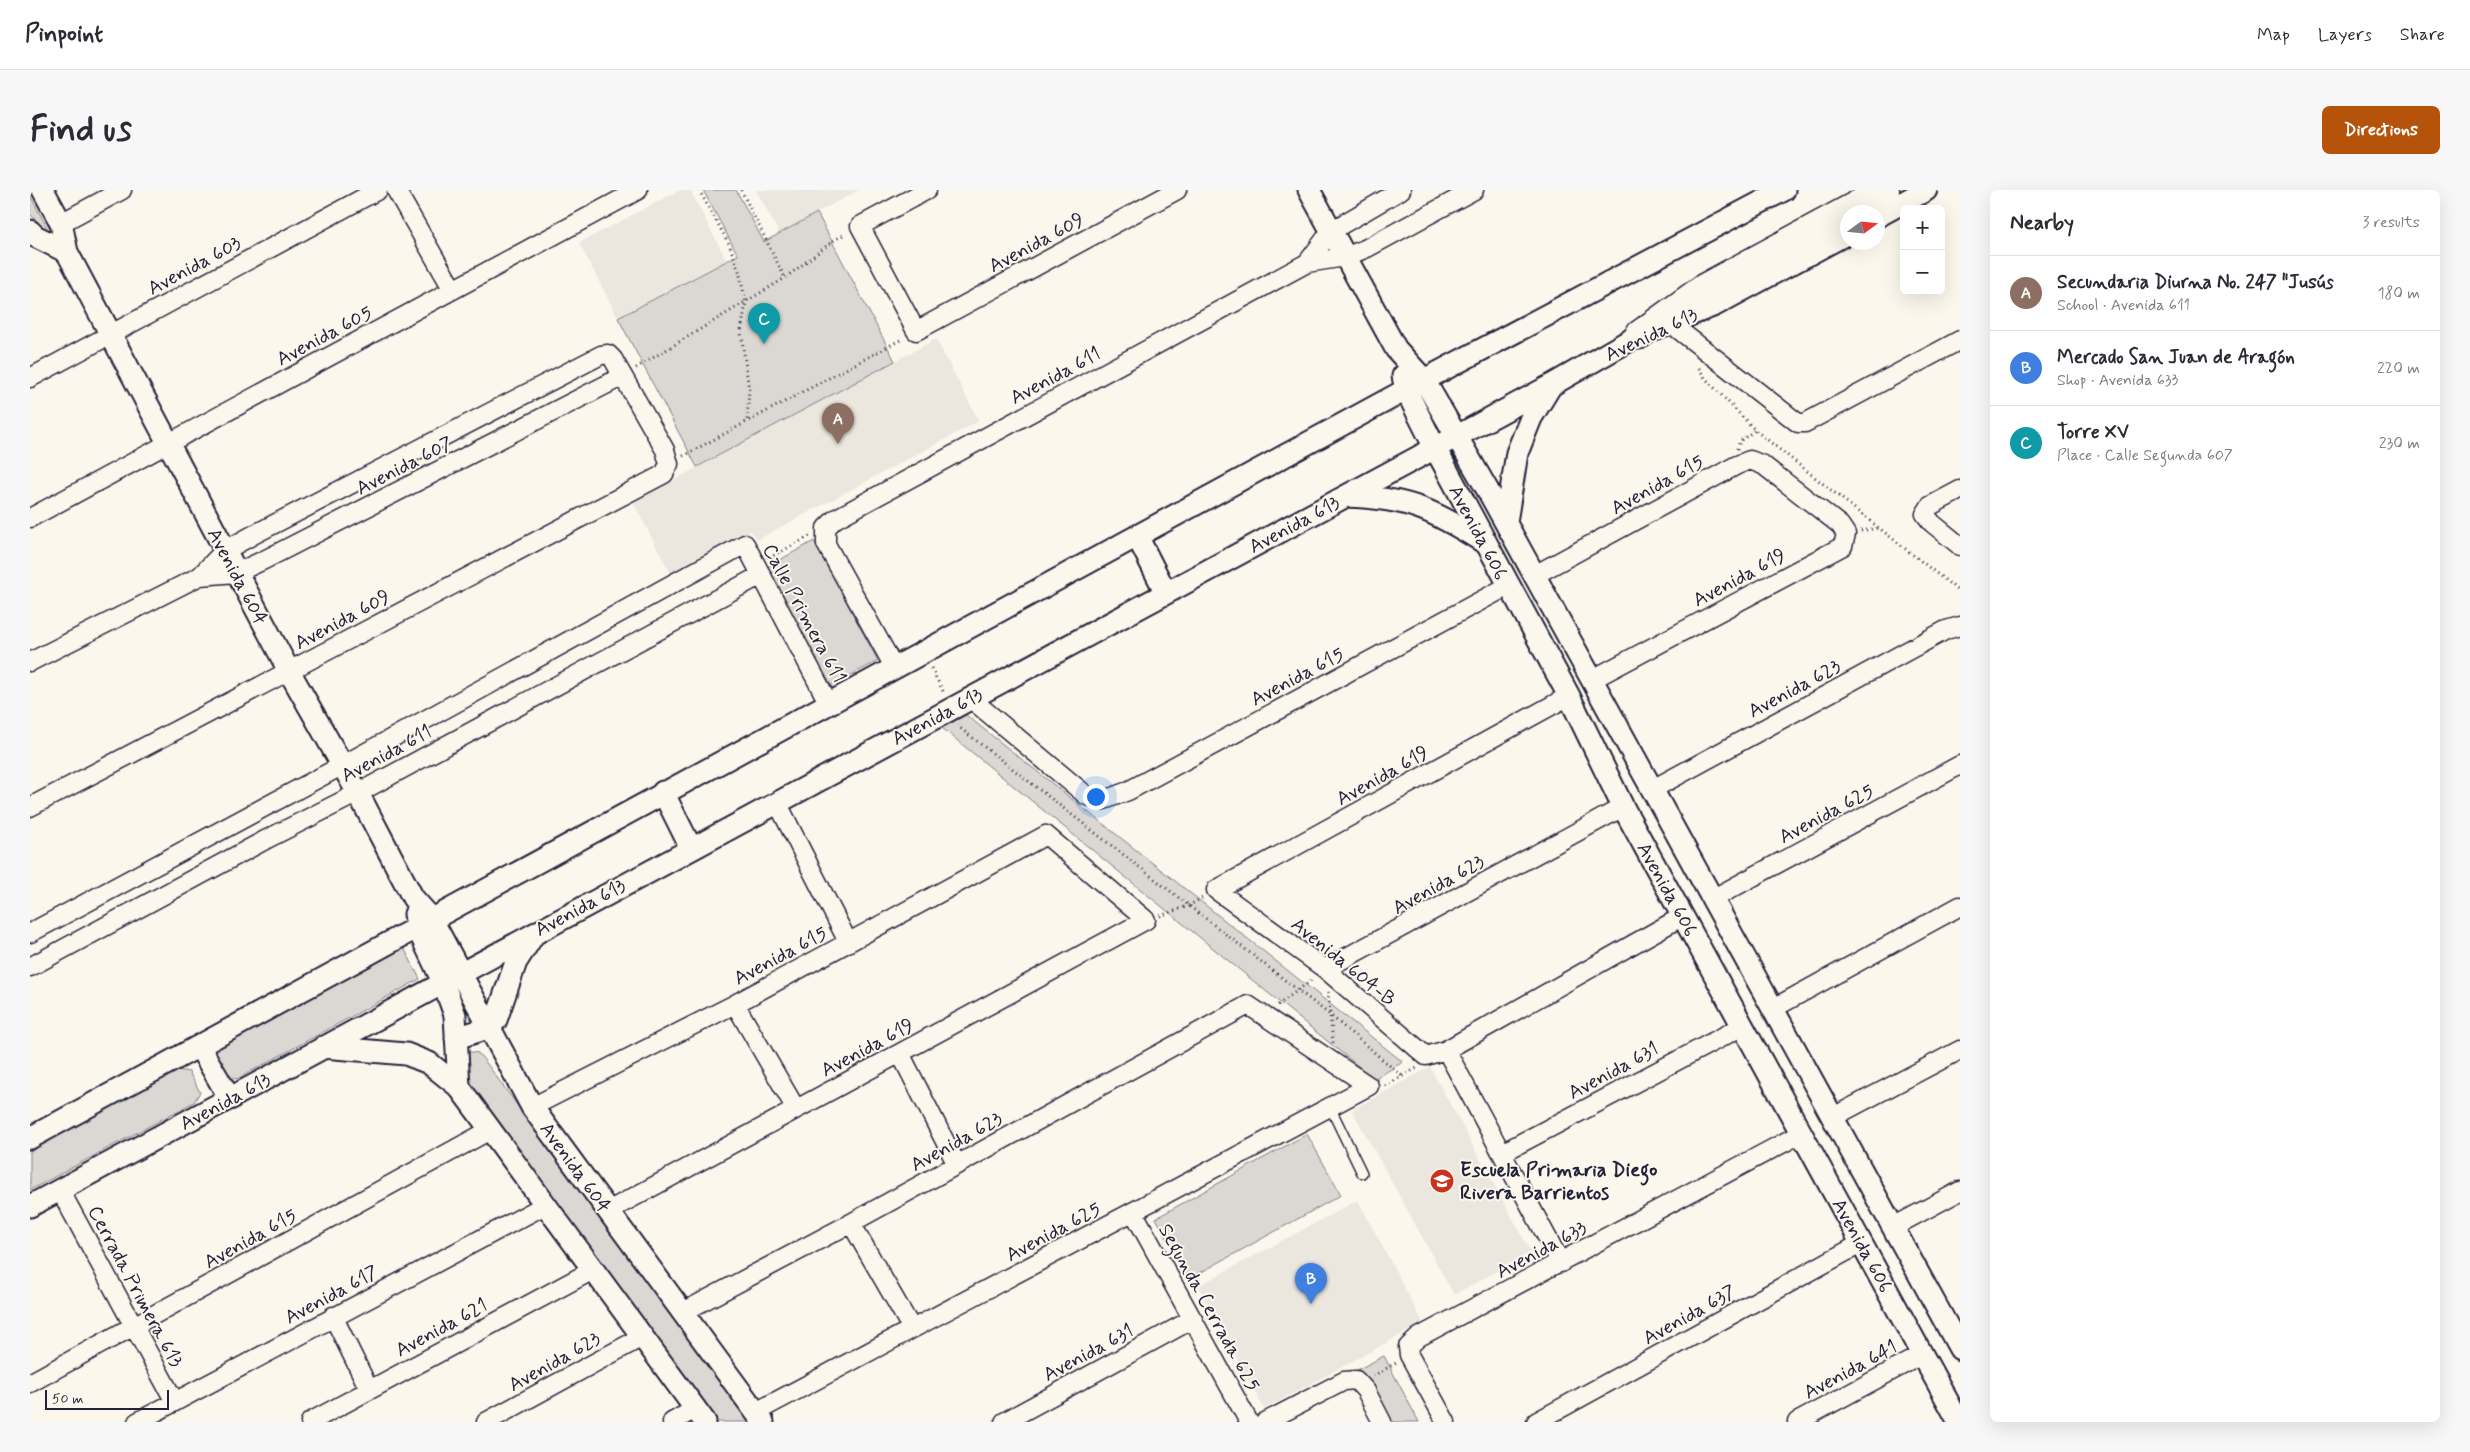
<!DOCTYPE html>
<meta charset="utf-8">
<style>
body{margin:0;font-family:Mynerve,sans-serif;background:#f7f7f7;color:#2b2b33}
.controls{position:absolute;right:15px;top:15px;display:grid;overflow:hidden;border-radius:8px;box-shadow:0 5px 20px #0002}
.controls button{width:45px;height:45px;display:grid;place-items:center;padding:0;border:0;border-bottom:1px solid #e1e1e2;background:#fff;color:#2b2b33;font:25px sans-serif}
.compass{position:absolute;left:1810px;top:15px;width:45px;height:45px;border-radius:50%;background:#fff;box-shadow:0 5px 20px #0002;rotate:75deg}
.scale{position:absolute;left:15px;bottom:12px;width:124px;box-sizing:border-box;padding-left:5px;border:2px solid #22223b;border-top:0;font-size:14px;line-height:18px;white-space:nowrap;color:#22223b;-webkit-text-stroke:4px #fbf7ec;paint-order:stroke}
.you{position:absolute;left:1065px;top:606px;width:18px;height:18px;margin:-12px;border:4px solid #fff;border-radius:50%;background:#1a73e8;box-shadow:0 0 0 8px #1a73e833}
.badge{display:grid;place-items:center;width:32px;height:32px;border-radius:50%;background:#b45309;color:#fff;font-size:16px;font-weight:700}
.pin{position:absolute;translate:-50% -41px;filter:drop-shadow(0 1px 2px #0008)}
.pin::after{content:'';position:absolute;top:26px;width:18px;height:15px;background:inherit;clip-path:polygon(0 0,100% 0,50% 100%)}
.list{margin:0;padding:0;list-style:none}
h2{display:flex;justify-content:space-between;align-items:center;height:65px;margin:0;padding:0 20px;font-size:21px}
h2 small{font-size:16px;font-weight:400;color:#7c7c81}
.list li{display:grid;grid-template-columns:32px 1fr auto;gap:15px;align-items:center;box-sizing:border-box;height:75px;padding:0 20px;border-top:1px solid #e1e1e2}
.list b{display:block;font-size:19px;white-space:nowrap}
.list p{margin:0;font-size:16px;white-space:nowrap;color:#7c7c81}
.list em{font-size:16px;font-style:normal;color:#7c7c81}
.map{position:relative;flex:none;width:1930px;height:1232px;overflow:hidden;border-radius:8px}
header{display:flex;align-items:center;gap:30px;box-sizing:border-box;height:70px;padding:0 25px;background:#fff;border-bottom:1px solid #e1e1e2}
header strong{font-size:24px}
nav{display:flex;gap:28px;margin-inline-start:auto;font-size:18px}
.intro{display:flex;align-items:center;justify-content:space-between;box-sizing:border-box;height:120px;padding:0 30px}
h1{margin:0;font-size:35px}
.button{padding:12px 22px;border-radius:8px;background:#b45309;color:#fff;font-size:18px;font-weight:700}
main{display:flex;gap:30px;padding:0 30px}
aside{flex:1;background:#fff;border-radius:8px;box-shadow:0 5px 20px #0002}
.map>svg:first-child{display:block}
</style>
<header>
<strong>Pinpoint</strong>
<nav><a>Map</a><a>Layers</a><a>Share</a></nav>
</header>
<div class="intro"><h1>Find us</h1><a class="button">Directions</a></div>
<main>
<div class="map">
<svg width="1930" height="1232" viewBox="0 0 1930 1232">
<rect width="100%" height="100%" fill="#fbf7ec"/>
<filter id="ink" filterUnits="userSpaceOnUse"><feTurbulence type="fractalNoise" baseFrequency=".02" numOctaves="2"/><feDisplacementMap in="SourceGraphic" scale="10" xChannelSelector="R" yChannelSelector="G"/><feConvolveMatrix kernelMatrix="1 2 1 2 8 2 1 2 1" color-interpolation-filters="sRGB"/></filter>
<g filter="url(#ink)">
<path fill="#ebe7df" d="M650,0H660L697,71L588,128L549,53Z
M726,0H829L749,43Z
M906,149L949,231L727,350L721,341L641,384L603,312Z
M1400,877L1501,1062L1424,1105L1322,920Z
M1328,1010L1393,1133L1234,1219L1168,1096Z"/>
<path fill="#dbd8d3" stroke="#7e7d87" d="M673,0H706L734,52L787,23L865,171L667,277L588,128L708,65Z
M0,5L21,45L0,24Z
M784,351L848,471L798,497L735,378Z
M936,525L1373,872L1344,889L912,538Z
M373,756L390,789L207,889L199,887L186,863L188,857Z
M434,861L448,863L454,870L721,1232H683L433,891Z
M147,880L159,882L170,902L164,912L0,1000V958Z
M1277,944L1311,1005L1159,1089L1126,1028Z
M1354,1166L1389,1232H1355L1327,1180Z"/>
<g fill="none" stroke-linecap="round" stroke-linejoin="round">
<defs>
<path id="service" d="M1300,917L1332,983"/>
<path id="minor" d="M366,0L423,100
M897,0L830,36L886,141L1147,0
M31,33L92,0
M1277,73L1301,41L1371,0
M1640,133L1768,233H1775L1930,150
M0,188L348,0
M1930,300L1900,316L1895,324L1902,333L1930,356
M0,328L608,0
M170,386L206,383L236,369L593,186
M1503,386L1707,275L1720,270L1733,275L1810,335L1816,344L1813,356L1561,490
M0,472L170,386L194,361L223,345L571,165L578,164L583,169L635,260L639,274L634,284L0,617
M864,477L796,354V338L805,329L1277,73L1315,67L1337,58L1444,0
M1539,506L1186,700L1295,779L1396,866L1416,860L1653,726
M940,508L1057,606L1074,610L1098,601L1478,396
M1621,600L1916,440L1930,436
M747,612L818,752
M1682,709L1930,575
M0,743L313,575L715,354L798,512
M0,777L237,649L328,603L731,385
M1295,779L1593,617
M705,814L766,919
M1742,819L1930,716
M1416,860L1531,1073
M870,863L927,975
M502,917L705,814L1016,645L1116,730L578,1021
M1803,927L1930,860
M1472,963L1713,836
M30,1000L145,1212
M1104,1023L1219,1232
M821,1033L882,1139
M1863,1037L1930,1001
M653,1122L821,1033L1218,815L1339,896L726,1222
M303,1126L339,1199
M0,1193L460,940
M107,1232L515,1015
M280,1232L563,1080
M456,1232L612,1147
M642,1232L665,1219
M974,1232L1163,1129
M1235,1232L1314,1191L1326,1190L1336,1201L1352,1232
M1416,1232L1379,1165L1378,1157L1389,1147L1772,943
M1506,1232L1832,1053
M1767,1232L1893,1164"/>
<path id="tertiary" d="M13,0L31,33L37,62L259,481L328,603L383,708L401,728L502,917L733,1232
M1279,0L1366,159L1394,190L1457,299L1930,1159
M1848,26L1896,0
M0,41L5,46L37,62
M1373,186L1376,200L1405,258L1539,506L1593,617L1929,1232
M1316,306C1379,308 1403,320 1455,353
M1476,332L1487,263L1501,228L1520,197
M1107,346L1136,403
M633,602L661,658
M385,724L387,737L413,792L425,825L429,897L675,1232
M426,848L458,838L466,830L486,772L504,744
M169,856L200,909
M293,857L376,864L399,873L429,897
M0,948L1394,190L1754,0
M0,1016L1520,196L1609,145L1685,115L1818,43"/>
<path id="trunk" d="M1609,145L1674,98L1855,0"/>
</defs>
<use href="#service" stroke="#22223b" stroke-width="12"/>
<use href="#minor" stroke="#22223b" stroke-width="21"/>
<use href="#tertiary" stroke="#22223b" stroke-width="25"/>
<use href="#trunk" stroke="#22223b" stroke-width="31"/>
<path stroke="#22223b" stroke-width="3" stroke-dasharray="1 4" stroke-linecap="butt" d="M669,0L699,54L709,81L716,113L711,142L719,200L717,231
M711,0L755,88
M606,178L755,88L803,51L815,44
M1669,178L1675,188L1725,240L1930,402
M1707,259L1710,251L1725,240
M653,266L872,149
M1831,341L1848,338
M739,368L780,346
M901,478L914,503
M929,534L930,538L1300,825L1372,886
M1130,726L1158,716L1172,708
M1298,802L1303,853
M1248,815L1283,789
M1355,896L1387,878
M1343,1186L1366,1173"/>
<use href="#service" stroke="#fbf7ec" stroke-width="9"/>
<use href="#minor" stroke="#fbf7ec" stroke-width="18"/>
<use href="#tertiary" stroke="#fbf7ec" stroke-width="21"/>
<use href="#trunk" stroke="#fbf7ec" stroke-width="28"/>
</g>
</g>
<defs>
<symbol id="school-disc" viewBox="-11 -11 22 22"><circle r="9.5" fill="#c8321e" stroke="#fbf7ec"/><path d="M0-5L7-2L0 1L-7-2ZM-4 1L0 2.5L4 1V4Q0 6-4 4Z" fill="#fff"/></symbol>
</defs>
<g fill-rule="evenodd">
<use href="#school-disc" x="1398" y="977" width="28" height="28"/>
</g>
<g text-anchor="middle" stroke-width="4" stroke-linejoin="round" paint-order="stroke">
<g font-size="20" fill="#22223b" stroke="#fbf7ec">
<text transform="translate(1006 52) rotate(-28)" y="7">Avenida 609</text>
<text transform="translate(164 75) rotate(-28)" y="7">Avenida 603</text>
<text transform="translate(1621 144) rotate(-25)" y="7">Avenida 613</text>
<text transform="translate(294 145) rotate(-28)" y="7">Avenida 605</text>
<text transform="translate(1025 185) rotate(-28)" y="7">Avenida 611</text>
<text transform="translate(374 275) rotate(-27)" y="7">Avenida 607</text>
<text transform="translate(1627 294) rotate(-29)" y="7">Avenida 615</text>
<text transform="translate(1264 334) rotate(-28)" y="7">Avenida 613</text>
<text transform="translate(1449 342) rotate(62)" y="7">Avenida 606</text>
<text transform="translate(208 386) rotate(62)" y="7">Avenida 604</text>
<text transform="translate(1709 387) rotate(-28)" y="7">Avenida 619</text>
<text transform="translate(775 423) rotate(62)" y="7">Calle Primera 611</text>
<text transform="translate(312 429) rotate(-28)" y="7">Avenida 609</text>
<text transform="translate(1267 486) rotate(-28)" y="7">Avenida 615</text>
<text transform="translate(1764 498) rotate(-28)" y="7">Avenida 623</text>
<text transform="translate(907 526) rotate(-28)" y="7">Avenida 613</text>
<text transform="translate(356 563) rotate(-28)" y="7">Avenida 611</text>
<text transform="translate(1352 585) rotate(-29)" y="7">Avenida 619</text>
<text transform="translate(1796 623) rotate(-28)" y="7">Avenida 625</text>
<text transform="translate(1408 694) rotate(-29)" y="7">Avenida 623</text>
<text transform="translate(1638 699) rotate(61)" y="7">Avenida 606</text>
<text transform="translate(550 717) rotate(-28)" y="7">Avenida 613</text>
<text transform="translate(750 765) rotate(-28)" y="7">Avenida 615</text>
<text transform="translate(1314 771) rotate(39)" y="7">Avenida 604-B</text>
<text transform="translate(837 857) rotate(-28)" y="7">Avenida 619</text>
<text transform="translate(1583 880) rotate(-28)" y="7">Avenida 631</text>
<text transform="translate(195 911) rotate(-28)" y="7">Avenida 613</text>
<text transform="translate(926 951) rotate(-29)" y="7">Avenida 623</text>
<text transform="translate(546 977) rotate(54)" y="7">Avenida 604</text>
<text transform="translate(1023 1041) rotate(-28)" y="7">Avenida 625</text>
<text transform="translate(220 1048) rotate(-29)" y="7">Avenida 615</text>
<text transform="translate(1833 1055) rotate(61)" y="7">Avenida 606</text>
<text transform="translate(1511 1059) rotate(-28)" y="7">Avenida 633</text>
<text transform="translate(106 1096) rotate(62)" y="7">Cerrada Primera 613</text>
<text transform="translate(301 1104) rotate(-28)" y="7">Avenida 617</text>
<text transform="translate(1180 1117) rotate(61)" y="7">Segunda Cerrada 625</text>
<text transform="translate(1659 1124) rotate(-29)" y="7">Avenida 637</text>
<text transform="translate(411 1137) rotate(-28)" y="7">Avenida 621</text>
<text transform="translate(1058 1162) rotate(-28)" y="7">Avenida 631</text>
<text transform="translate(524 1171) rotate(-29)" y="7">Avenida 623</text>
<text transform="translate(1820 1179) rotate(-28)" y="7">Avenida 641</text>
</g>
<g font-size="20" font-weight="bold" fill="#22223b" stroke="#fbf7ec" text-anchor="start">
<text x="1430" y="986">Escuela Primaria Diego<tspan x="1430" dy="23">Rivera Barrientos</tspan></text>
</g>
</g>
</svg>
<div class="controls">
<button>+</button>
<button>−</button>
</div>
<svg class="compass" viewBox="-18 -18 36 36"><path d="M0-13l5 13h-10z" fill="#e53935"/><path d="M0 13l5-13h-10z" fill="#7c7c81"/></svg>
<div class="scale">50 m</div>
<div class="you"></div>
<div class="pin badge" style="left:808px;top:254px;background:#8d6e63">A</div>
<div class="pin badge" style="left:1281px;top:1114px;background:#3f7fe0">B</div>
<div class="pin badge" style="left:734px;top:154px;background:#0f9aa8">C</div>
</div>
<aside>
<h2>Nearby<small>3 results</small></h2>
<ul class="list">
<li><span class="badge" style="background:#8d6e63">A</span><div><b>Secundaria Diurna No. 247 &quot;Jusús</b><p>School · Avenida 611</p></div><em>180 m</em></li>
<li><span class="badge" style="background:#3f7fe0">B</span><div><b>Mercado San Juan de Aragón</b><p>Shop · Avenida 633</p></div><em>220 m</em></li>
<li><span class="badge" style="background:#0f9aa8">C</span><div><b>Torre XV</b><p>Place · Calle Segunda 607</p></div><em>230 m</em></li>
</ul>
</aside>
</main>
